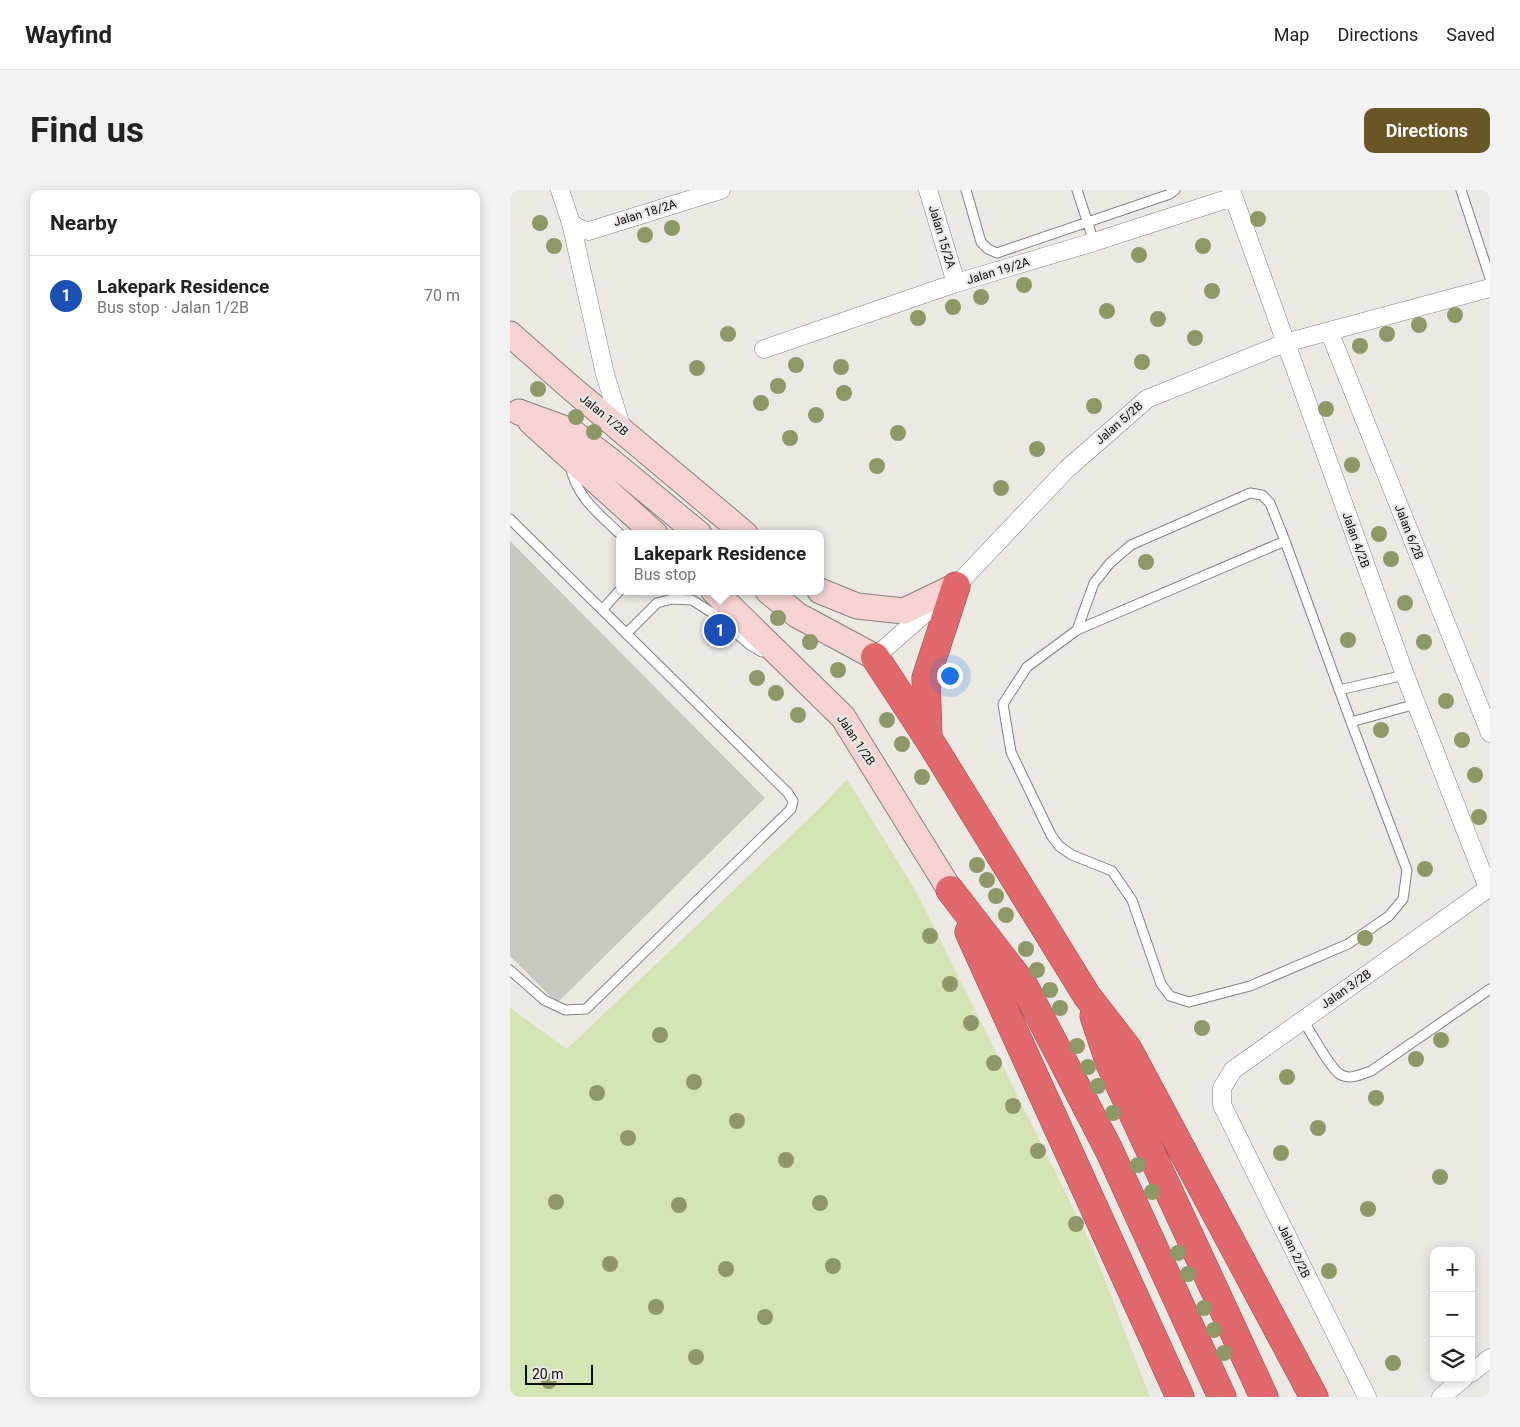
<!DOCTYPE html>
<meta charset="utf-8">
<style>
body{margin:0;font-family:Roboto,sans-serif;background:#f2f2f2;color:#222}
.controls{position:absolute;right:15px;bottom:15px;display:grid;overflow:hidden;border-radius:10px;box-shadow:0 2px 12px #0003}
.controls button{width:45px;height:45px;display:grid;place-items:center;padding:0;border:0;border-bottom:1px solid #e0e0e0;background:#fff;color:#222;font:25px sans-serif}
.scale{position:absolute;left:15px;bottom:12px;width:68px;box-sizing:border-box;padding-left:5px;border:2px solid #0d0c0b;border-top:0;font-size:14px;line-height:18px;white-space:nowrap;color:#0d0c0b;-webkit-text-stroke:4px #ece9e5;paint-order:stroke}
.you{position:absolute;left:439px;top:485px;width:18px;height:18px;margin:-12px;border:4px solid #fff;border-radius:50%;background:#1a73e8;box-shadow:0 0 0 8px #1a73e833}
.badge{display:grid;place-items:center;width:32px;height:32px;border-radius:50%;background:#6a5524;color:#fff;font-size:16px;font-weight:700}
.pin{position:absolute;translate:-50% -50%;border:2px solid #fff;box-shadow:0 1px 5px #0006}
.popup{position:absolute;left:106px;top:340px;width:208px;height:65px;box-sizing:border-box;display:grid;place-content:center;border-radius:10px;background:#fff;filter:drop-shadow(0 1px 4px #0005);font-size:16px;white-space:nowrap;color:#767676}
.popup b{font-size:19px;color:#222}
.popup::after{content:'';position:absolute;left:50%;top:100%;margin-left:-10px;border:10px solid transparent;border-top-color:#fff}
.list{margin:0;padding:0;list-style:none}
h2{display:flex;justify-content:space-between;align-items:center;height:65px;margin:0;padding:0 20px;font-size:21px}
h2 small{font-size:16px;font-weight:400;color:#767676}
.list li{display:grid;grid-template-columns:32px 1fr auto;gap:15px;align-items:center;box-sizing:border-box;height:80px;padding:0 20px;border-top:1px solid #e0e0e0}
.list b{display:block;font-size:19px;white-space:nowrap}
.list p{margin:0;font-size:16px;white-space:nowrap;color:#767676}
.list em{font-size:16px;font-style:normal;color:#767676}
.icon{flex:none;width:28px;height:28px;fill:none;stroke:currentColor;stroke-width:2;stroke-linecap:round;stroke-linejoin:round}
.map{position:relative;flex:none;width:980px;height:1207px;overflow:hidden;border-radius:10px}
header{display:flex;align-items:center;gap:30px;box-sizing:border-box;height:70px;padding:0 25px;background:#fff;border-bottom:1px solid #e0e0e0}
header strong{font-size:24px}
nav{display:flex;gap:28px;margin-inline-start:auto;font-size:18px}
.intro{display:flex;align-items:center;justify-content:space-between;box-sizing:border-box;height:120px;padding:0 30px}
h1{margin:0;font-size:35px}
.button{padding:12px 22px;border-radius:10px;background:#6a5524;color:#fff;font-size:18px;font-weight:700}
main{display:flex;gap:30px;padding:0 30px}
aside{flex:1;background:#fff;border-radius:10px;box-shadow:0 2px 12px #0003}
.map>svg:first-child{display:block}
</style>
<header>
<strong>Wayfind</strong>
<nav><a>Map</a><a>Directions</a><a>Saved</a></nav>
</header>
<div class="intro"><h1>Find us</h1><a class="button">Directions</a></div>
<main>
<aside>
<h2>Nearby<small></small></h2>
<ul class="list">
<li><span class="badge" style="background:#1a4fb4">1</span><div><b>Lakepark Residence</b><p>Bus stop · Jalan 1/2B</p></div><em>70 m</em></li>
</ul>
</aside>
<div class="map">
<svg width="980" height="1207" viewBox="0 0 980 1207">
<rect width="100%" height="100%" fill="#ece9e5"/>
<path fill="#d4e4b5" d="M337,589L407,703L581,1054L640,1207H0V818L57,859L312,616Z"/>
<path fill="#cac6c2" d="M0,351L255,608L47,813L0,766Z"/>
<g fill="none" stroke-linecap="round" stroke-linejoin="round">
<defs>
<path id="lane" d="M456,0L471,52L478,59L487,63L660,4L665,0
M567,0L584,52
M951,0L980,88
M60,275C66,307 88,323 110,344
M0,329L278,603L283,611L281,619L76,819L55,820L34,810L0,780
M92,420L110,400
M567,440L584,393L600,373L621,355L740,303L752,305L760,313L775,351L841,532L897,680L893,709L879,726L838,754L740,796L679,812L660,806L651,794L622,710L602,681L562,665L549,656L541,645L501,562L493,514L517,477L567,440L775,351
M116,444L147,413L162,409L182,410L204,424L240,455L252,462
M829,500L895,485
M841,532L906,514
M793,830C800,841 821,880 831,885C841,890 852,884 861,881L980,799"/>
<path id="street" d="M50,0L61,33L95,184L112,239
M418,0L446,93
M721,0L895,485L978,698
M61,33L70,39L79,41L211,0
M819,141L980,543
M254,159L446,93L584,52L723,7
M365,467L446,396L557,279L637,209L775,153L980,98
M961,1183L980,1168
M857,1207L712,915V898L723,880L980,697
M931,1207L954,1188"/>
<path id="secondary" d="M0,144L60,197L235,344
M9,222L61,241L97,268L189,344
M21,232L145,344
M204,401L333,527L440,700
M258,401L287,425L365,467
M310,401L347,416L394,421L446,396"/>
<path id="highway" d="M365,467L418,548L577,806L618,859L804,1207
M418,547L416,488L446,396
M440,700L514,796L599,960L712,1207
M459,742L670,1207
M584,826L600,874L754,1207"/>
</defs>
<use href="#lane" stroke="#85827e" stroke-width="11"/>
<use href="#street" stroke="#85827e" stroke-width="19"/>
<use href="#secondary" stroke="#85827e" stroke-width="27"/>
<use href="#highway" stroke="#97484b" stroke-width="29"/>
<use href="#lane" stroke="#fff" stroke-width="9"/>
<use href="#street" stroke="#fff" stroke-width="18"/>
<use href="#secondary" stroke="#f6d2d3" stroke-width="25"/>
<use href="#highway" stroke="#e1696d" stroke-width="28"/>
</g>
<g fill="#8e9867">
<circle cx="748" cy="29" r="8"/>
<circle cx="30" cy="33" r="8"/>
<circle cx="162" cy="38" r="8"/>
<circle cx="135" cy="45" r="8"/>
<circle cx="44" cy="56" r="8"/>
<circle cx="693" cy="56" r="8"/>
<circle cx="629" cy="65" r="8"/>
<circle cx="514" cy="95" r="8"/>
<circle cx="702" cy="101" r="8"/>
<circle cx="471" cy="107" r="8"/>
<circle cx="443" cy="117" r="8"/>
<circle cx="597" cy="121" r="8"/>
<circle cx="945" cy="125" r="8"/>
<circle cx="408" cy="128" r="8"/>
<circle cx="648" cy="129" r="8"/>
<circle cx="909" cy="135" r="8"/>
<circle cx="218" cy="144" r="8"/>
<circle cx="877" cy="144" r="8"/>
<circle cx="685" cy="148" r="8"/>
<circle cx="850" cy="156" r="8"/>
<circle cx="632" cy="172" r="8"/>
<circle cx="286" cy="175" r="8"/>
<circle cx="331" cy="177" r="8"/>
<circle cx="187" cy="178" r="8"/>
<circle cx="268" cy="196" r="8"/>
<circle cx="28" cy="199" r="8"/>
<circle cx="334" cy="203" r="8"/>
<circle cx="251" cy="213" r="8"/>
<circle cx="584" cy="216" r="8"/>
<circle cx="816" cy="219" r="8"/>
<circle cx="306" cy="225" r="8"/>
<circle cx="66" cy="227" r="8"/>
<circle cx="84" cy="242" r="8"/>
<circle cx="388" cy="243" r="8"/>
<circle cx="280" cy="248" r="8"/>
<circle cx="527" cy="259" r="8"/>
<circle cx="842" cy="275" r="8"/>
<circle cx="367" cy="276" r="8"/>
<circle cx="491" cy="298" r="8"/>
<circle cx="869" cy="344" r="8"/>
<circle cx="881" cy="369" r="8"/>
<circle cx="636" cy="372" r="8"/>
<circle cx="895" cy="413" r="8"/>
<circle cx="268" cy="428" r="8"/>
<circle cx="838" cy="450" r="8"/>
<circle cx="300" cy="452" r="8"/>
<circle cx="914" cy="452" r="8"/>
<circle cx="328" cy="480" r="8"/>
<circle cx="247" cy="488" r="8"/>
<circle cx="266" cy="503" r="8"/>
<circle cx="936" cy="511" r="8"/>
<circle cx="288" cy="525" r="8"/>
<circle cx="377" cy="530" r="8"/>
<circle cx="871" cy="540" r="8"/>
<circle cx="952" cy="550" r="8"/>
<circle cx="392" cy="554" r="8"/>
<circle cx="965" cy="585" r="8"/>
<circle cx="412" cy="587" r="8"/>
<circle cx="969" cy="627" r="8"/>
<circle cx="467" cy="675" r="8"/>
<circle cx="915" cy="679" r="8"/>
<circle cx="477" cy="690" r="8"/>
<circle cx="486" cy="706" r="8"/>
<circle cx="496" cy="725" r="8"/>
<circle cx="420" cy="746" r="8"/>
<circle cx="855" cy="748" r="8"/>
<circle cx="516" cy="759" r="8"/>
<circle cx="527" cy="780" r="8"/>
<circle cx="440" cy="794" r="8"/>
<circle cx="540" cy="800" r="8"/>
<circle cx="550" cy="818" r="8"/>
<circle cx="461" cy="833" r="8"/>
<circle cx="692" cy="838" r="8"/>
<circle cx="150" cy="845" r="8"/>
<circle cx="931" cy="850" r="8"/>
<circle cx="567" cy="856" r="8"/>
<circle cx="906" cy="869" r="8"/>
<circle cx="484" cy="873" r="8"/>
<circle cx="578" cy="877" r="8"/>
<circle cx="777" cy="887" r="8"/>
<circle cx="184" cy="892" r="8"/>
<circle cx="588" cy="896" r="8"/>
<circle cx="87" cy="903" r="8"/>
<circle cx="866" cy="908" r="8"/>
<circle cx="503" cy="916" r="8"/>
<circle cx="603" cy="923" r="8"/>
<circle cx="227" cy="931" r="8"/>
<circle cx="808" cy="938" r="8"/>
<circle cx="118" cy="948" r="8"/>
<circle cx="528" cy="961" r="8"/>
<circle cx="771" cy="963" r="8"/>
<circle cx="276" cy="970" r="8"/>
<circle cx="628" cy="975" r="8"/>
<circle cx="930" cy="987" r="8"/>
<circle cx="642" cy="1002" r="8"/>
<circle cx="46" cy="1012" r="8"/>
<circle cx="310" cy="1013" r="8"/>
<circle cx="169" cy="1015" r="8"/>
<circle cx="858" cy="1019" r="8"/>
<circle cx="566" cy="1034" r="8"/>
<circle cx="668" cy="1063" r="8"/>
<circle cx="100" cy="1074" r="8"/>
<circle cx="323" cy="1076" r="8"/>
<circle cx="216" cy="1079" r="8"/>
<circle cx="819" cy="1081" r="8"/>
<circle cx="678" cy="1084" r="8"/>
<circle cx="146" cy="1117" r="8"/>
<circle cx="694" cy="1118" r="8"/>
<circle cx="255" cy="1127" r="8"/>
<circle cx="704" cy="1140" r="8"/>
<circle cx="714" cy="1163" r="8"/>
<circle cx="186" cy="1167" r="8"/>
<circle cx="883" cy="1173" r="8"/>
<circle cx="39" cy="1191" r="8"/>
</g>
<g text-anchor="middle" stroke-width="4.5" stroke-linejoin="round" paint-order="stroke">
<g font-size="12" fill="#0d0c0b" stroke="#ece9e5">
<text transform="translate(135 23) rotate(-17)" y="4">Jalan 18/2A</text>
<text transform="translate(432 47) rotate(73)" y="4">Jalan 15/2A</text>
<text transform="translate(488 81) rotate(-17)" y="4">Jalan 19/2A</text>
<text transform="translate(94 225) rotate(39)" y="4">Jalan 1/2B</text>
<text transform="translate(609 233) rotate(-41)" y="4">Jalan 5/2B</text>
<text transform="translate(899 342) rotate(68)" y="4">Jalan 6/2B</text>
<text transform="translate(846 350) rotate(70)" y="4">Jalan 4/2B</text>
<text transform="translate(346 550) rotate(56)" y="4">Jalan 1/2B</text>
<text transform="translate(836 799) rotate(-35)" y="4">Jalan 3/2B</text>
<text transform="translate(784 1061) rotate(64)" y="4">Jalan 2/2B</text>
</g>
</g>
</svg>
<div class="controls">
<button>+</button>
<button>−</button>
<button><svg class="icon" aria-label="layers" viewBox="0 0 24 24"><path d="M12 4l9 5-9 5-9-5zM3 14l9 5 9-5"/></svg></button>
</div>
<div class="scale">20 m</div>
<div class="you"></div>
<div class="pin badge" style="left:210px;top:440px;background:#1a4fb4">1</div>
<div class="popup"><b>Lakepark Residence</b>Bus stop</div>
</div>
</main>
